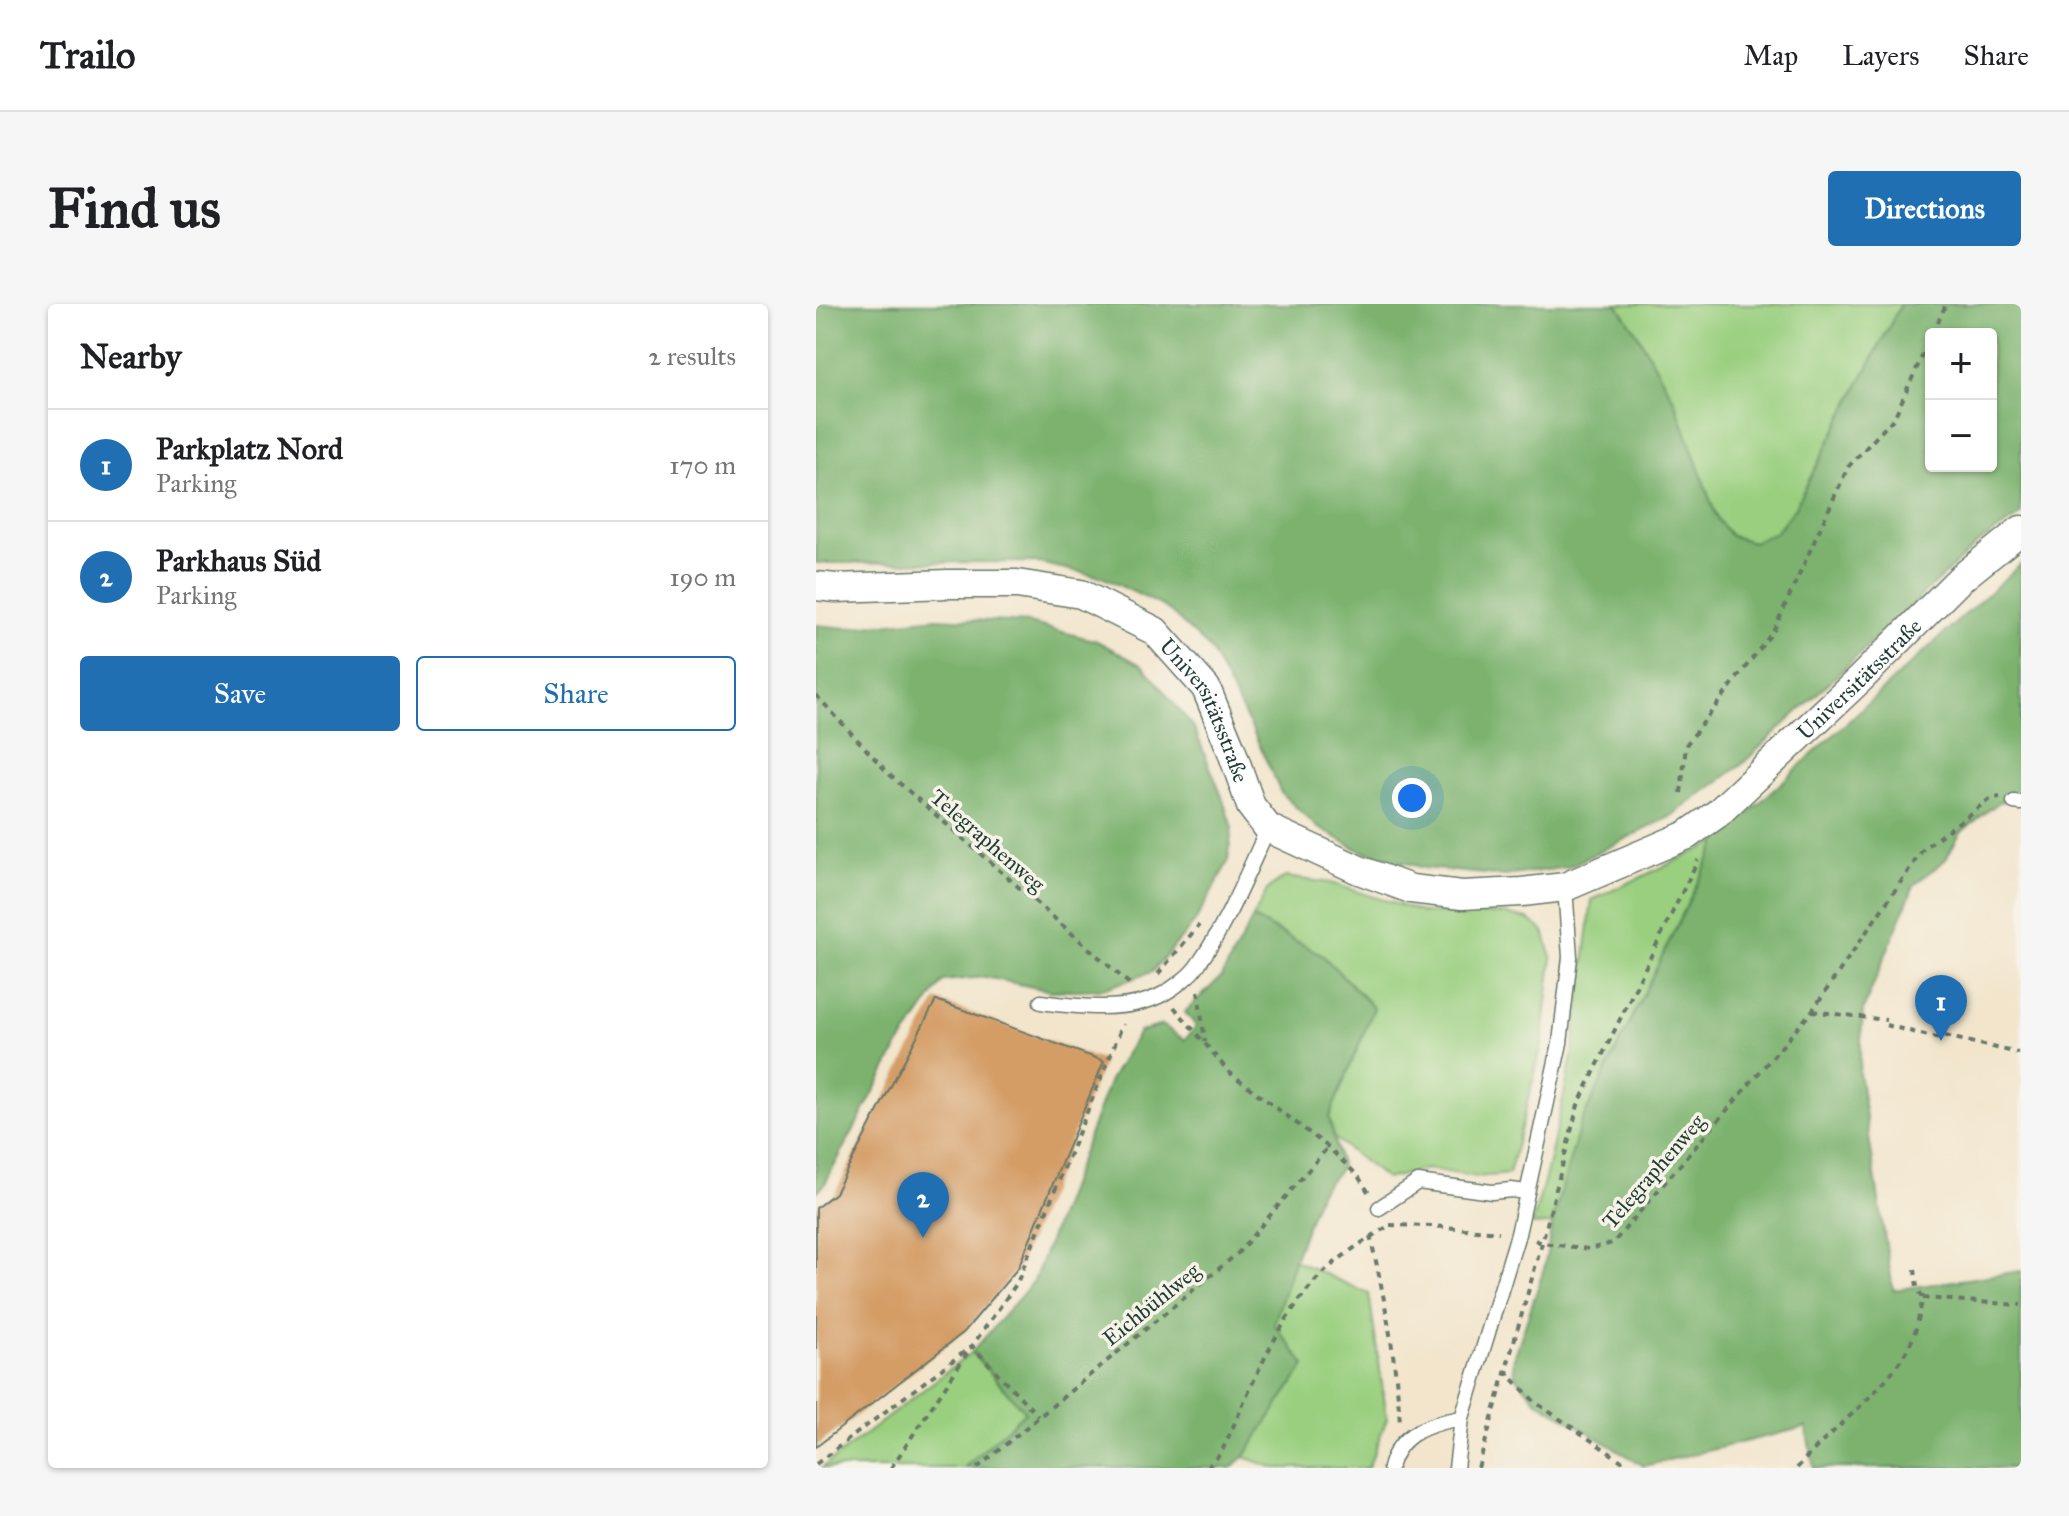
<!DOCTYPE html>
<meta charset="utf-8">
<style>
body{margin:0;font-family:"IM FELL Great Primer",serif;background:#f6f6f6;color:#202124}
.controls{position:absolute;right:24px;top:24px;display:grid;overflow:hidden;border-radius:8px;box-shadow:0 2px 6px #0004}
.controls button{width:72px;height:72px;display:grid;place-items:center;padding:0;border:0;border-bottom:2px solid #e0e0e0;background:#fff;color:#202124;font:40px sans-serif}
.you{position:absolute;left:596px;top:494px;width:28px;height:28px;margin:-20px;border:6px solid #fff;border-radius:50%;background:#1a73e8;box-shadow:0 0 0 12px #1a73e833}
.badge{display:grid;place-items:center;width:52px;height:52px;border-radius:50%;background:#1f6fb2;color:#fff;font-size:26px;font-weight:700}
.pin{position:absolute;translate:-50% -66px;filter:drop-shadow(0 2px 4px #0008)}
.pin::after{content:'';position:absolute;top:42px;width:28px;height:24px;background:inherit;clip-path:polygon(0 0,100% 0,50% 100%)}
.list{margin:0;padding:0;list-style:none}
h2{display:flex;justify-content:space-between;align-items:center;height:104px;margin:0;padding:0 32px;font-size:34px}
h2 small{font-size:26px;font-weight:400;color:#757577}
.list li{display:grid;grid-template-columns:52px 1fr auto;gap:24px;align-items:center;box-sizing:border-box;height:112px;padding:0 32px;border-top:2px solid #e0e0e0}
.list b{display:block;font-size:30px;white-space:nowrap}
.list p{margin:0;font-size:26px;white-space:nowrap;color:#757577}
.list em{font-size:26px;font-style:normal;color:#757577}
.actions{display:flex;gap:16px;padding:24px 32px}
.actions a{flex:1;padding:18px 0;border:2px solid #1f6fb2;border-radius:8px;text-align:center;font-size:28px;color:#1f6fb2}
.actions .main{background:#1f6fb2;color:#fff}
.map{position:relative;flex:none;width:1205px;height:1164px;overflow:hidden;border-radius:8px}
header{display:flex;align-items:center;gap:48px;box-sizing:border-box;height:112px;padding:0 40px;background:#fff;border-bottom:2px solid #e0e0e0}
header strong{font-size:38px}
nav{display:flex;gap:44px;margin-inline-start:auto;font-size:28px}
.intro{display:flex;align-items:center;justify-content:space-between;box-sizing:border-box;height:192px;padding:0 48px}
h1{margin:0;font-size:56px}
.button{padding:20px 36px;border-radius:8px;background:#1f6fb2;color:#fff;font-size:28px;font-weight:700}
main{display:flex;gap:48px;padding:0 48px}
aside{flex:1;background:#fff;border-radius:8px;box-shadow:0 2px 6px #0004}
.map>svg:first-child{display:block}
</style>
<header>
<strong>Trailo</strong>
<nav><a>Map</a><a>Layers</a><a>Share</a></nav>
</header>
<div class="intro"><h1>Find us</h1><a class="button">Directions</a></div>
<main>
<aside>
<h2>Nearby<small>2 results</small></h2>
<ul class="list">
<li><span class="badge">1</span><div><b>Parkplatz Nord</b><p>Parking</p></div><em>170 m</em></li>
<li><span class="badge">2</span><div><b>Parkhaus Süd</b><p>Parking</p></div><em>190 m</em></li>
</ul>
<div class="actions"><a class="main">Save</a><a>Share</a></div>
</aside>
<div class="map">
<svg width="1205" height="1164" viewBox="0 0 1205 1164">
<rect width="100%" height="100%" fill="#f7f3e8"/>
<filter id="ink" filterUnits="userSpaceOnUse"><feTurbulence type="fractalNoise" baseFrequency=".0125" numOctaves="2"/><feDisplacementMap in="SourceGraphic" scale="16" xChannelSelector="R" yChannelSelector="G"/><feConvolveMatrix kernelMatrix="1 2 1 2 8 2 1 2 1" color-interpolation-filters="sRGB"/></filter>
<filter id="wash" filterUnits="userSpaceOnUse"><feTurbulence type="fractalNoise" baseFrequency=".006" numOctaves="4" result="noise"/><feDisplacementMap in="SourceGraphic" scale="32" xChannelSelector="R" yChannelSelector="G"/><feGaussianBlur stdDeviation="1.8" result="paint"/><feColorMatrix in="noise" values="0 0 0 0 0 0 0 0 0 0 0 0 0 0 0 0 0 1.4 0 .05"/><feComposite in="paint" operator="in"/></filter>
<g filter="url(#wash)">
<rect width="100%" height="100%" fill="#f2e5cc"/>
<path fill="#9acf7f" stroke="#5c865a" stroke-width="2" d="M801,0H1085L978,205L959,229L937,238L915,232L901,215L858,96L819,26Z
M902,537L764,821L736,920L716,921L732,863L757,749L776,596Z
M469,573L515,579L608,609L689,610L712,615L728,627L736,655L726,741L693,870L661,873L611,865L570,875L517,833L513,813L558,704L506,651L437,614L451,586Z
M478,956L553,990L571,1114L552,1164H459L428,1153L489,1061L458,1020Z
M156,1048L209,1108L148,1164H6Z"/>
<path fill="#7bb26e" stroke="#4d7851" stroke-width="2" fill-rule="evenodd" d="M0,0H801L819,26L858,96L901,215L915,232L937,238L959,229L978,205L1085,0H1205V211L1161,240L924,462L854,513L752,563L689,572L608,564L543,546L501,523L465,489L437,427L393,344L349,303L286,273L218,258L0,259ZM1115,30H1175V162H1115Z
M1205,260V495L1183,498L1144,529L1130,555L1098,581L1047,706L1043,769L1077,986L1205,967V1164H998L990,1123L828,1162L721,1097L698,1070L697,1057L728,965L736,920L764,821L902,537L1122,335Z
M120,314L213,319L281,337L327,362L378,424L405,490L416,523L412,558L379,618L336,668L287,685L236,687L169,673L127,677L83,741L8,881L0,888V321L32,324Z
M437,614L506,651L558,704L513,813L525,864L504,887L478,956L458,1020L489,1061L428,1153L415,1164H148L209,1108L156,1048L218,977L294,776L323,728L346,721L369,736L380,722L369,708L406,672Z"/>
<g id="blocks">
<path fill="#d49d66" d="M120,696L288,757L202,964L148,1028L0,1143V904L19,889Z"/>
</g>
</g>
<g filter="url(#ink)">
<use href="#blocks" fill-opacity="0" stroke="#697869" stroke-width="2"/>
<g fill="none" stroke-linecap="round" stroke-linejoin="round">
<defs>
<path id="lane" d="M1198,498L1205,499
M225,698C262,703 313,709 347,690C358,684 374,672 381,662C410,622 431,570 452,524
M563,904L602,878L676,888L695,886L710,888
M574,1164C583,1128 613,1120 646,1114
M640,1164L646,1114L702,930L744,739L754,653L749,583"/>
<g id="street">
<path id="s1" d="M0,282L20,284L132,280H201L265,290L339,327L390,384L415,445L435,502L452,524L543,566L595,585L646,591L706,588L749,583L871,531"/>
<path id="s2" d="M901,510L1044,375L1143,276L1205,226"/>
</g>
</defs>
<use href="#lane" stroke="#697869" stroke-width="17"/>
<use href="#street" stroke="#697869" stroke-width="31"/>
<path stroke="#697869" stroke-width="4" stroke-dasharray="6 6" stroke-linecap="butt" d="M1117,30L1130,0
M0,391L73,470L316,682
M865,489L870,441L958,326L1032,163L1078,114L1115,33
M342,670L383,621
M382,687L389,738
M358,703L413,768L512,843L542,872L553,889
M996,707L1070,716
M1070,721L1128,736
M1129,732L1202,749
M574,921L617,922L683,928
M554,932C569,993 580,1056 584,1119
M719,936L726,939L773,945L797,939L996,707L1108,544L1175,494L1184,493
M1099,965L1101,984L1107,994
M692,1066L691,1069L719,1098L816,1164
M0,1160L156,1042L201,979L307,720
M75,1164L156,1042L222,1112
M161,1164L422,949L512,843
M391,1164L405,1149C432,1092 456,1025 499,977C515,959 551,934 573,922
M662,1164L726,939L762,801L882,556
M981,1164C1016,1124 1069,1088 1093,1042C1101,1028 1103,1009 1107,994L1205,1001"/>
<use href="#lane" stroke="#fff" stroke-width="14"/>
<use href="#street" stroke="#fff" stroke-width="28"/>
<defs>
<path id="street-bridge" d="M871,531L901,510"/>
</defs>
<use href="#street-bridge" stroke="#697869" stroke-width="31" stroke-linecap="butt"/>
<use href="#street-bridge" stroke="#fff" stroke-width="28"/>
</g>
</g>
<g text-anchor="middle" stroke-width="7" stroke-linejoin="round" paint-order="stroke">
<g font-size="22" fill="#1f3d34" stroke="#f7f3e8">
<text dy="8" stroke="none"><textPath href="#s2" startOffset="196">Universitätsstraße</textPath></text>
<text dy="8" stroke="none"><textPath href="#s1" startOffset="444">Universitätsstraße</textPath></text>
<text transform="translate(172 536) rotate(41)" y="8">Telegraphenweg</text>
<text transform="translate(837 867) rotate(-49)" y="8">Telegraphenweg</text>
<text transform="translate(335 1000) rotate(-39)" y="8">Eichbühlweg</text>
</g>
</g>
</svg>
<div class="controls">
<button>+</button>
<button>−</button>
</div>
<div class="you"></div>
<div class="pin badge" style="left:1125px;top:737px">1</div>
<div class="pin badge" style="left:107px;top:934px">2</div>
</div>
</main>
